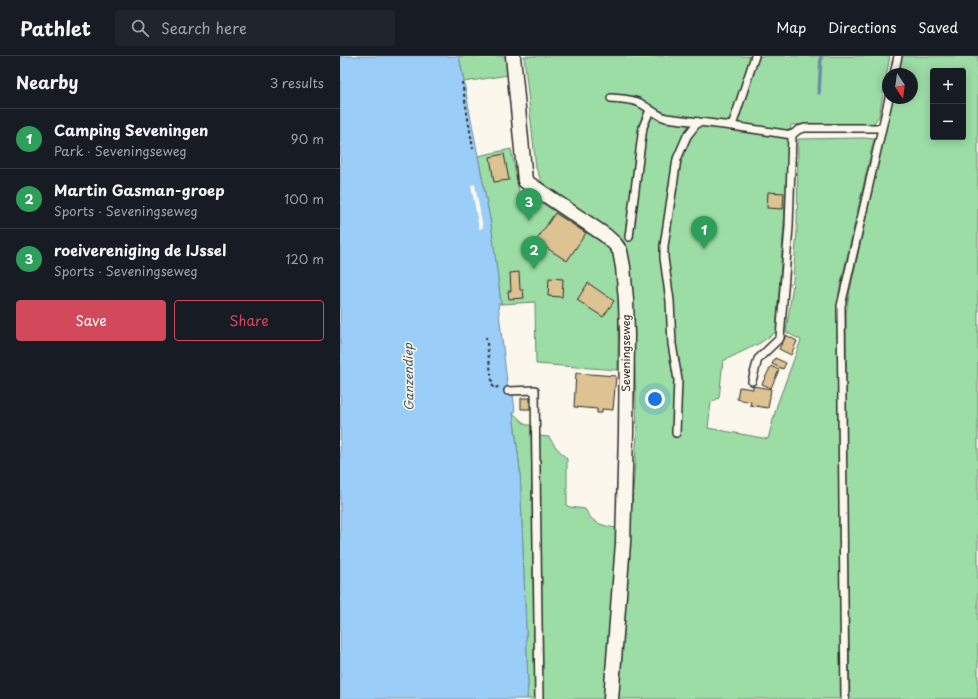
<!DOCTYPE html>
<meta charset="utf-8">
<style>
body{margin:0;font-family:"Playpen Sans",sans-serif;background:#20242c;color:#f1f3f6}
.controls{position:absolute;right:12px;top:12px;display:grid;overflow:hidden;border-radius:4px;box-shadow:0 2px 10px #0003}
.controls button{width:36px;height:36px;display:grid;place-items:center;padding:0;border:0;border-bottom:1px solid #363941;background:#171b24;color:#f1f3f6;font:20px sans-serif}
.compass{position:absolute;left:542px;top:12px;width:36px;height:36px;border-radius:50%;background:#171b24;box-shadow:0 2px 10px #0003;rotate:167deg}
.you{position:absolute;left:315px;top:343px;width:14px;height:14px;margin:-10px;border:3px solid #fff;border-radius:50%;background:#1a73e8;box-shadow:0 0 0 6px #1a73e833}
.badge{display:grid;place-items:center;width:26px;height:26px;border-radius:50%;background:#d1495b;color:#fff;font-size:13px;font-weight:700}
.pin{position:absolute;translate:-50% -33px;filter:drop-shadow(0 1px 2px #0008)}
.pin::after{content:'';position:absolute;top:21px;width:14px;height:12px;background:inherit;clip-path:polygon(0 0,100% 0,50% 100%)}
.list{margin:0;padding:0;list-style:none}
h2{display:flex;justify-content:space-between;align-items:center;height:52px;margin:0;padding:0 16px;font-size:17px}
h2 small{font-size:13px;font-weight:400;color:#9ea1a6}
.list li{display:grid;grid-template-columns:26px 1fr auto;gap:12px;align-items:center;box-sizing:border-box;height:60px;padding:0 16px;border-top:1px solid #363941}
.list b{display:block;font-size:15px;white-space:nowrap}
.list p{margin:0;font-size:13px;white-space:nowrap;color:#9ea1a6}
.list em{font-size:13px;font-style:normal;color:#9ea1a6}
.actions{display:flex;gap:8px;padding:12px 16px}
.actions a{flex:1;padding:9px 0;border:1px solid #d1495b;border-radius:4px;text-align:center;font-size:14px;color:#d1495b}
.actions .main{background:#d1495b;color:#fff}
.icon{flex:none;width:22px;height:22px;fill:none;stroke:currentColor;stroke-width:2;stroke-linecap:round;stroke-linejoin:round}
.map{position:relative;flex:none;width:638px;height:643px;overflow:hidden}
header{display:flex;align-items:center;gap:24px;box-sizing:border-box;height:56px;padding:0 20px;background:#171b24;border-bottom:1px solid #363941}
header strong{font-size:19px}
nav{display:flex;gap:22px;margin-inline-start:auto;font-size:14px}
.search{width:280px;height:36px;background:#20242c;display:flex;align-items:center;gap:10px;box-sizing:border-box;padding:0 14px;border-radius:4px;color:#9ea1a6;font-size:15px}
main{display:flex}
aside{flex:1;background:#171b24}
.map>svg:first-child{display:block}
</style>
<header>
<strong>Pathlet</strong>
<div class="search"><svg class="icon" aria-label="search" viewBox="0 0 24 24"><circle cx="10" cy="10" r="6"/><path d="M15 15l6 6"/></svg>Search here</div>
<nav><a>Map</a><a>Directions</a><a>Saved</a></nav>
</header>
<main>
<aside>
<h2>Nearby<small>3 results</small></h2>
<ul class="list">
<li><span class="badge" style="background:#2e9e5b">1</span><div><b>Camping Seveningen</b><p>Park · Seveningseweg</p></div><em>90 m</em></li>
<li><span class="badge" style="background:#2e9e5b">2</span><div><b>Martin Gasman-groep</b><p>Sports · Seveningseweg</p></div><em>100 m</em></li>
<li><span class="badge" style="background:#2e9e5b">3</span><div><b>roeivereniging de IJssel</b><p>Sports · Seveningseweg</p></div><em>120 m</em></li>
</ul>
<div class="actions"><a class="main">Save</a><a>Share</a></div>
</aside>
<div class="map">
<svg width="638" height="643" viewBox="0 0 638 643">
<rect width="100%" height="100%" fill="#fbf7ec"/>
<filter id="ink" filterUnits="userSpaceOnUse"><feTurbulence type="fractalNoise" baseFrequency=".025" numOctaves="2"/><feDisplacementMap in="SourceGraphic" scale="8" xChannelSelector="R" yChannelSelector="G"/><feConvolveMatrix kernelMatrix="1 2 1 2 8 2 1 2 1" color-interpolation-filters="sRGB"/></filter>
<g filter="url(#ink)">
<path fill="#9cdca5" stroke="#648468" fill-rule="evenodd" d="M119,0H166L168,19L124,26Z
M184,0H550L539,60L534,67L522,70L481,68L451,69L436,276L420,287L383,305L379,342L371,346L368,372L428,383L437,349L461,284L446,276L452,235L457,175L458,83L523,82L534,83L499,236L497,261L501,643H276L288,453L292,450L297,377L293,261L289,200L284,186L202,127L196,112Z
M562,0H638V643H510L506,403V258L509,239L552,42H572V18H558ZM593,15H623V81H593Z
M171,93L180,141L190,139L273,194C281,233 278,274 278,314L196,308L195,246L161,248L152,174L138,100Z
M173,357L186,369H191L194,591L197,643H187L188,628L180,414Z
M199,380L209,381L215,390L227,403V450L230,451L245,453C252,467 260,469 276,472L275,512L266,643H202Z"/>
<path fill="#9acdf7" stroke="#6e8ca5" d="M0,0H119L152,174L161,248H158L168,335V339L173,338L175,356L173,357L180,414L188,628L187,643H0Z"/>
<path fill="#fbf7ec" d="M135,128L143,172L139,173L131,129Z"/>
<g fill="none" stroke-linecap="round" stroke-linejoin="round">
<path stroke="#6e8ca5" stroke-width="3.5" d="M479,37L481,0"/>
</g>
<path fill="#ddc292" stroke="#2b2b2b" d="M164,98L169,124L154,126L150,101Z
M428,136L444,137L443,153L427,152Z
M215,157L246,177L227,205L196,185Z
M179,216L180,234H183L184,242L169,243L168,235H171L170,217Z
M209,222L223,223L222,241L208,240Z
M248,227L274,245L263,261L237,244Z
M446,279L457,285L451,299L439,293Z
M435,302L446,307L443,313L432,308Z
M431,310L439,314L431,332L422,328Z
M236,317L276,320L273,354L262,353V357H257V353L234,351Z
M413,330L431,333L428,352L410,349L411,346L397,343L399,331L413,333Z
M181,342H190V353H181Z"/>
<g fill="none" stroke-linecap="round" stroke-linejoin="round">
<defs>
<path id="lane" d="M554,18L558,0
M271,42C281,43 292,43 300,47C309,52 316,59 326,62L392,70
M452,79L458,74L465,72H542
M289,181L303,71L310,54
M412,325L418,303L440,282L449,171L452,79L392,70L415,0
M168,335L195,334L199,643
M336,377L338,324L332,288L330,245L324,202V190L337,103L347,80L358,66
M505,643L501,250L549,42"/>
<path id="street" d="M173,0L185,125L265,179L275,188L280,195L283,211L286,244L287,279L286,377L283,487L271,643"/>
</defs>
<use href="#lane" stroke="#2b2b2b" stroke-width="10"/>
<use href="#street" stroke="#2b2b2b" stroke-width="17"/>
<path stroke="#2b2b2b" stroke-width="2" stroke-dasharray="3 3" stroke-linecap="butt" d="M122,26L133,93
M146,281L153,332L159,331"/>
<use href="#lane" stroke="#fbf7ec" stroke-width="7"/>
<use href="#street" stroke="#fbf7ec" stroke-width="14"/>
</g>
</g>
<g text-anchor="middle" stroke-width="3" stroke-linejoin="round" paint-order="stroke">
<g font-size="11" fill="#2b2b2b" stroke="#fbf7ec">
<text transform="translate(286 297) rotate(-90)" y="4">Seveningseweg</text>
</g>
<g font-size="12" font-style="italic" fill="#47545e" stroke="#fbf7ec">
<text transform="translate(69 321) rotate(-91)" y="4">Ganzendiep</text>
</g>
</g>
</svg>
<div class="controls">
<button>+</button>
<button>−</button>
</div>
<svg class="compass" viewBox="-18 -18 36 36"><path d="M0-13l5 13h-10z" fill="#e53935"/><path d="M0 13l5-13h-10z" fill="#9ea1a6"/></svg>
<div class="you"></div>
<div class="pin badge" style="left:364px;top:193px;background:#2e9e5b">1</div>
<div class="pin badge" style="left:194px;top:213px;background:#2e9e5b">2</div>
<div class="pin badge" style="left:189px;top:165px;background:#2e9e5b">3</div>
</div>
</main>
